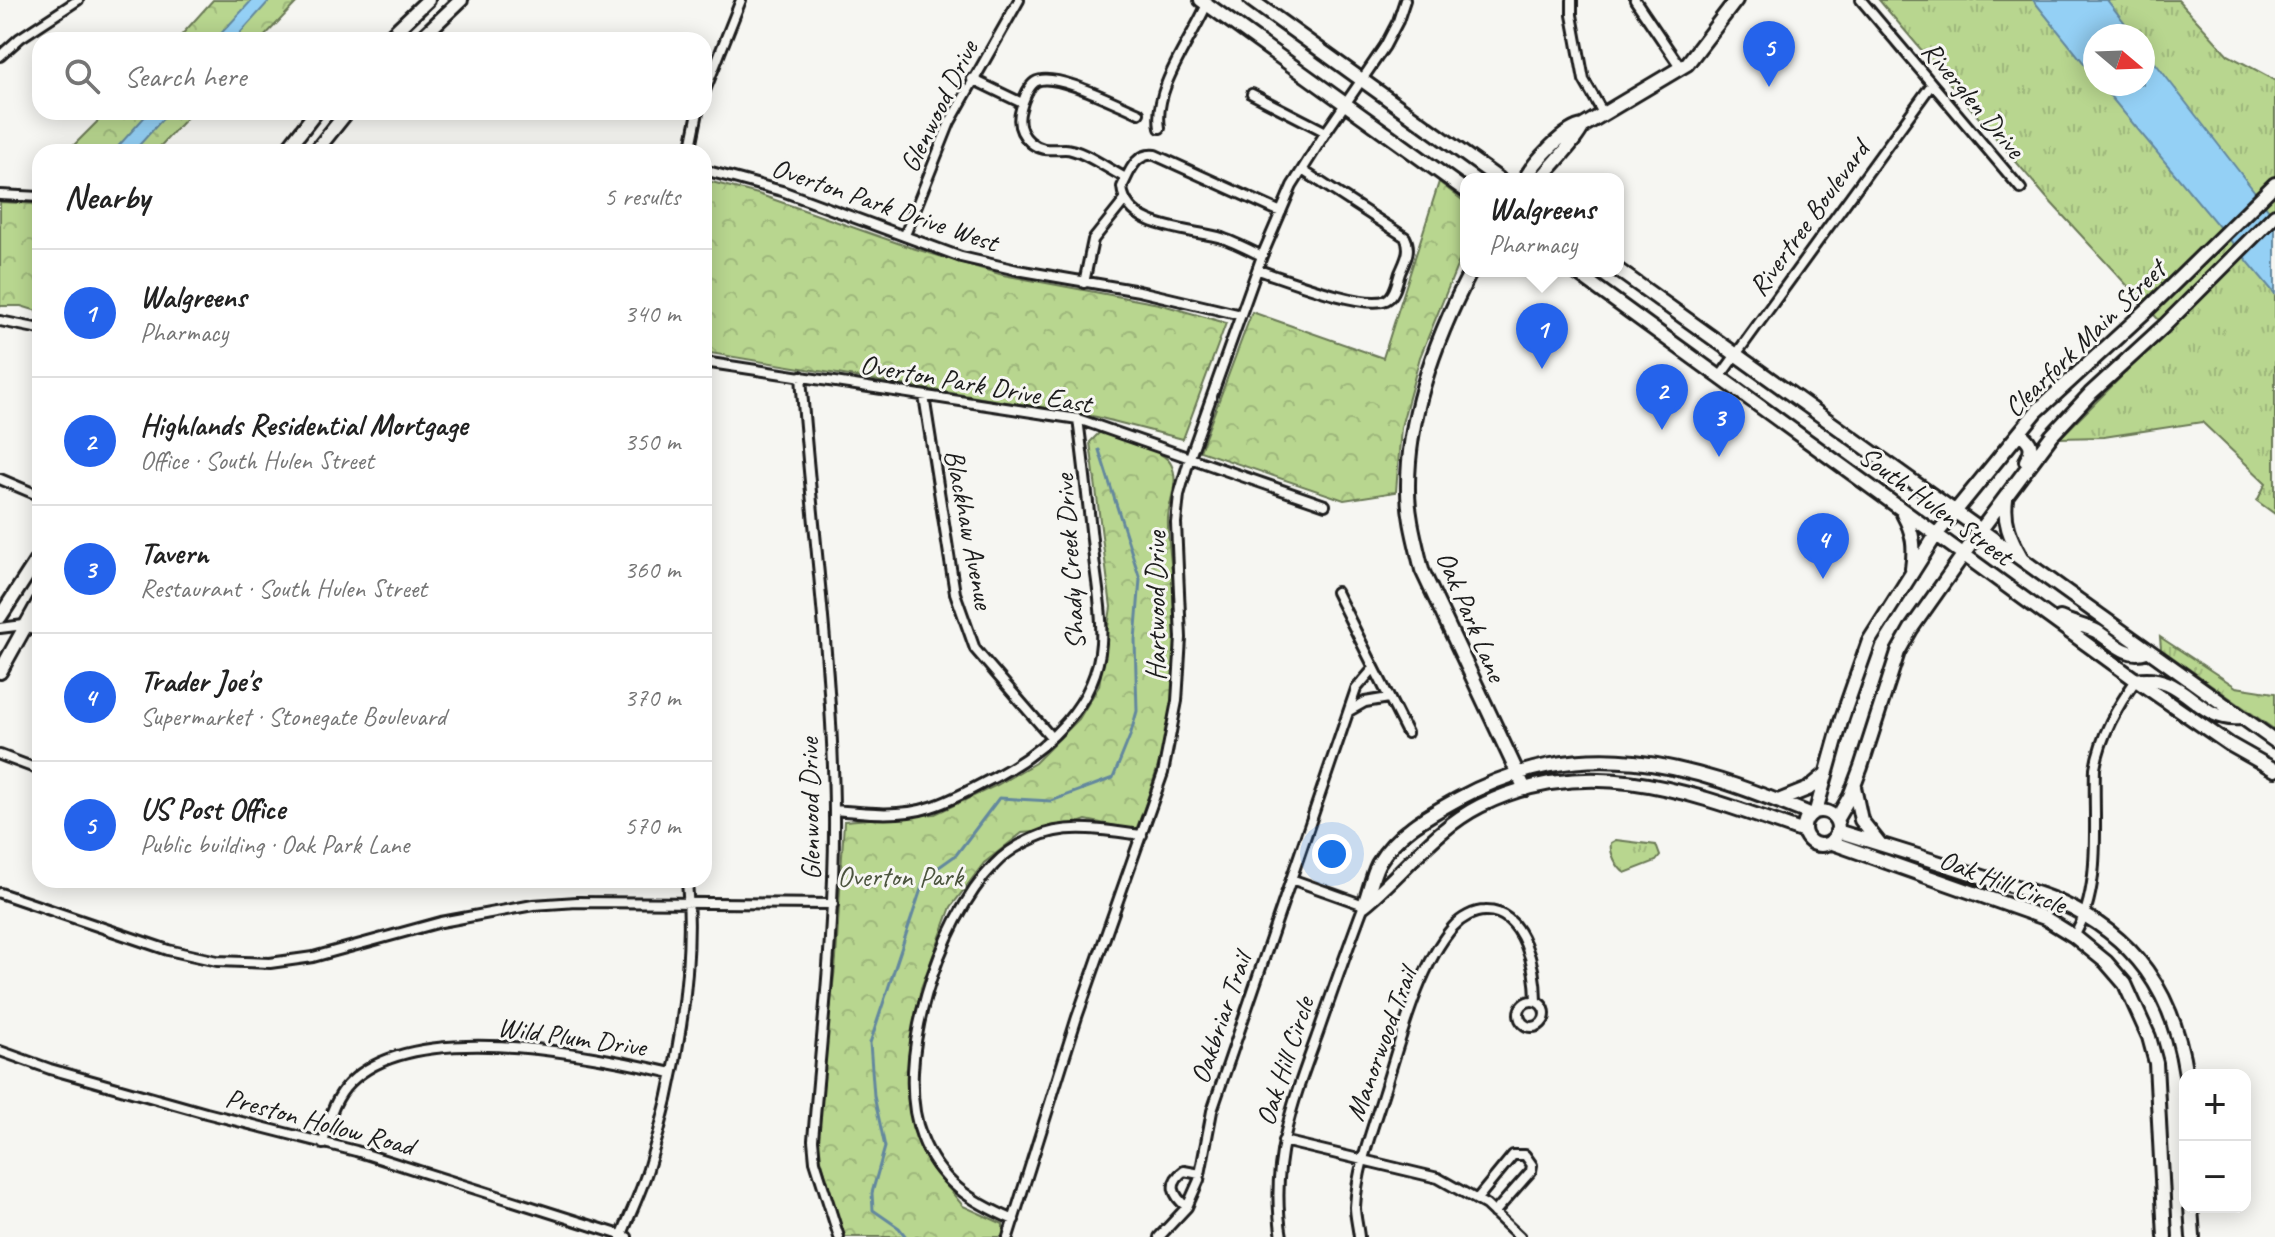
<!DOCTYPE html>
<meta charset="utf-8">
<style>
body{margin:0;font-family:Caveat,sans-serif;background:#f6f6f6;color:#222}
.controls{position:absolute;right:24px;bottom:24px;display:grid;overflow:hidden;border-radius:16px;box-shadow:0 4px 20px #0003}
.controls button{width:72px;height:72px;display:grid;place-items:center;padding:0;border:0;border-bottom:2px solid #e0e0e0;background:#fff;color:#222;font:40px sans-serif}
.compass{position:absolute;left:2083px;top:24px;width:72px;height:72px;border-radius:50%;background:#fff;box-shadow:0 4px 20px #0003;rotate:109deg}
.you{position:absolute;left:1332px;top:854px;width:28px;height:28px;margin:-20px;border:6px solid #fff;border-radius:50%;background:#1a73e8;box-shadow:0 0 0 12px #1a73e833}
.badge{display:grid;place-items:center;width:52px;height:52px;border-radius:50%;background:#2563eb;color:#fff;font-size:26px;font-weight:700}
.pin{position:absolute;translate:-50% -66px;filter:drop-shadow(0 2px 4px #0008)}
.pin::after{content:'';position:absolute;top:42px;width:28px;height:24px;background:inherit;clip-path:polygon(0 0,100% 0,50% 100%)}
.popup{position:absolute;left:1460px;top:173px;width:164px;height:104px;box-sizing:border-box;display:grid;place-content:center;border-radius:16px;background:#fff;filter:drop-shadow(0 2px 6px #0005);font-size:26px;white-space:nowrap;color:#767676}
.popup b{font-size:30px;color:#222}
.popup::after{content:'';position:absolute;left:50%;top:100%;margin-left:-16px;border:16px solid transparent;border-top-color:#fff}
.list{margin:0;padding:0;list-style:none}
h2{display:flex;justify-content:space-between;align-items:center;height:104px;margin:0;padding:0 32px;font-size:34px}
h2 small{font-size:26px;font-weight:400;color:#767676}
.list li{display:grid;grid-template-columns:52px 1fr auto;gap:24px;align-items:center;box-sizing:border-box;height:128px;padding:0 32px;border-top:2px solid #e0e0e0}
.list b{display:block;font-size:30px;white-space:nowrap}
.list p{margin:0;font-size:26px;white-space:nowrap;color:#767676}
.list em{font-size:26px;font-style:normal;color:#767676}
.icon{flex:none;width:44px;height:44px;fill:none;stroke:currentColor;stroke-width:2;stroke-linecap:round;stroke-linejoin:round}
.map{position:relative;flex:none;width:2275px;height:1237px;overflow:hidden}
.search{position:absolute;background:#fff;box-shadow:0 4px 20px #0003;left:32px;top:32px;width:680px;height:88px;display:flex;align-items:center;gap:20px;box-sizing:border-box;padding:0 28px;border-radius:24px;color:#767676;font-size:30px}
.panel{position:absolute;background:#fff;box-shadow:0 4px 20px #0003;left:32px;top:144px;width:680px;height:744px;border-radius:24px}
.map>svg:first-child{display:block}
</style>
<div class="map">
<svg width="2275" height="1237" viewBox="0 0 2275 1237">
<defs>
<pattern id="grass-tufts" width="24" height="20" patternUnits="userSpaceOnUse" patternTransform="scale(2)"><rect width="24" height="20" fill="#b8d68f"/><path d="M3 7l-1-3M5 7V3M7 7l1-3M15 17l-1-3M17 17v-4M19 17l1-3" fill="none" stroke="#9eb77b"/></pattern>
<pattern id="forest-crowns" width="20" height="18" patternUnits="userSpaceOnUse" patternTransform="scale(2)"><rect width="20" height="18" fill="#b8d68f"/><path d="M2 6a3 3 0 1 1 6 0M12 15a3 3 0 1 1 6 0" fill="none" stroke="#9eb77b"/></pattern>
</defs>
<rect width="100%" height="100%" fill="#f6f6f2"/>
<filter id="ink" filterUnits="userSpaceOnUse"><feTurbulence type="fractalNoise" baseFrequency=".0125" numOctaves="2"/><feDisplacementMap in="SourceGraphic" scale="16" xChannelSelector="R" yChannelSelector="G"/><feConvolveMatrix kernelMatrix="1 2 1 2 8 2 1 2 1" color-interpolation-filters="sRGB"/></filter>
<g filter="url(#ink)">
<path fill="url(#grass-tufts)" stroke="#6a7956" stroke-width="2" fill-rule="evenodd" d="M1879,0H2178L2228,55L2275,80V514L2257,501L2266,483L2202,422L2104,437L2060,438L2168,330L2046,197ZM2095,36H2143V84H2095Z
M2160,637L2236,687L2275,693V730L2161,649Z
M1616,840L1656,845L1660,856L1656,861L1625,873C1617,868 1609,852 1611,843Z"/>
<path fill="url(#forest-crowns)" stroke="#6a7956" stroke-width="2" d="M213,0H299L261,40H177Z
M107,112H192L155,152H67Z
M704,180L758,194L909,247L1003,275L1159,304L1226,323L1183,439L1097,417L704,352Z
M1439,182L1466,203V244L1420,357L1401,427L1396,492L1344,500L1200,451L1252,312L1383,358Z
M0,202L40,204V312L21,306H0Z
M1100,432C1117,438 1164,449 1171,464C1180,482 1169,499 1168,518C1167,540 1172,563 1173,585C1174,623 1177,662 1172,701C1166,746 1152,788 1136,830L1086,820L1058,830L1022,833L984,863L951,907L921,988L912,1042L908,1086L913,1126L931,1167L963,1206L1003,1224V1237H844L815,1139L836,959L844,821L935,814L997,785L1035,763L1079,719L1099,686L1111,607L1090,442Z"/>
<path fill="#94d0f5" stroke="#64889e" stroke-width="2" d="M252,0H270L234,40H215Z
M2033,0H2107L2135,36H2095V77Z
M2143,47L2275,218V294L2100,84H2143Z
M149,112H169L133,152H113Z"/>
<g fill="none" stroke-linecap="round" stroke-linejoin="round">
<path stroke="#64889e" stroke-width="3" d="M906,1237L899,1228L873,1210L872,1193L885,1147L874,1096L870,1043L925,877L956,855L999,798L1051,801L1113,778L1130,736L1137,711L1135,640L1140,579L1099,450"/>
<defs>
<path id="street" d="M1572,0V15L1584,80L1603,113
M1635,0L1681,68
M1861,0L2021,189
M0,56L20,38L78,0
M972,79L1022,103
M704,93L741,0
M1252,94L1326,132
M1160,128C1153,88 1191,41 1207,4
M690,152L698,112
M704,170L782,191L961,257L1017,270L1139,291L1241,315
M1126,178C1111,171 1081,149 1065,149C1051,149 1042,152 1030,142C1020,133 1017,122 1021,109C1023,101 1028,87 1035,82C1053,70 1119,105 1139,113
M0,195L40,197
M905,235L950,122L1019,0
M1262,256C1250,250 1236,243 1222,238C1192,229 1126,230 1122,187C1130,171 1135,153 1155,155L1281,212
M1258,270C1283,278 1365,310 1386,300C1395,296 1397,282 1400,273C1405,261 1412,250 1405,237L1302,170
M1084,283L1093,240L1125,200
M0,321L40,329
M704,362L1078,419L1325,505
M801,376C811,520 833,668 834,812C835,922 822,1031 813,1140L815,1161L839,1237
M1719,378L1932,84
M924,396L955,593L975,649L1051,737
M0,479L40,496
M1336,592L1407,733
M0,628L24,625L40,632
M1349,711L1365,702L1389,698
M0,755L40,770
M834,810C865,813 901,817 931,807C954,800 975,787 997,776C1047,749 1097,704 1101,643C1103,615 1097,586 1094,558C1089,512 1084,465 1078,419
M0,893L168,950L217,961L270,963L313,957L441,922L533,905L577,902L833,904
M2074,936C2103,890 2093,820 2095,768C2101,735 2117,707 2136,680
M1519 1014a13 13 0 1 1 26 0a13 13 0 1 1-26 0Z
M0,1051L50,1069L206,1113L356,1151L627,1237
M1283,1141L1438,1178L1486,1205L1520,1237
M323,1144C328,1123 332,1104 346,1087C408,1016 590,1054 672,1073
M1477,1199L1513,1155H1525L1532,1165L1531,1171L1494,1213
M1187,1207C1173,1196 1167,1183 1184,1171L1200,1174
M1014,1220C972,1202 939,1182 922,1137C892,1064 940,920 994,865C1005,853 1020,844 1034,838C1068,822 1107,831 1142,835
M621,1237C630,1214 641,1192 648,1169C676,1081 695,972 687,880
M1008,1237L1077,1017L1163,773L1177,701L1181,638L1176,523L1179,495L1190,457L1262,256L1292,186L1326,132L1385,46L1398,21L1405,0
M1159,1237L1187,1207L1199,1180L1212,1111L1356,689L1374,668
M1282,1237C1269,1163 1293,1101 1318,1033C1333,990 1348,947 1364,905L1291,879
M1359,1237C1358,1227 1355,1216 1355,1207C1357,1169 1372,1130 1383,1095C1400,1042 1417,969 1453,927C1461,918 1474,911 1485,911C1525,910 1536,971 1536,1001"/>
<path id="secondary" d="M1201,0L1466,191
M1251,0L1499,179
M386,40L428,0
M419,40L461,0
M285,152L316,112
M315,152L347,112
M1525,179C1534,162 1565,128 1583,126L1687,64L1736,0
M1541,179C1554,162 1574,144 1583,126
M1618,270L2275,741
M1471,271C1437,336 1407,415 1408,490C1408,517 1416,544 1422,570L1525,789
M1574,271L2136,680L2229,744L2275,770
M2020,433C2031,442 2034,447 2026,461
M2006,499C2003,522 2010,537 2021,557
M1903,514C1914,534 1915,547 1912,569
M0,617L40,555
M2060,618C2071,623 2085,626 2096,631C2113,641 2126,659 2147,651
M0,672L40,600
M2136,680C2184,671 2197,723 2240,718
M1854,787L1861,820L1880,844
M1778,801L1808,789L1825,775
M1804 828a17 17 0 1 1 34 0a17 17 0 1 1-34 0Z
M1816,811L1842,718L1869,641L1936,535L2037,411L2148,309L2275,184
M1836,820L1850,796L1861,767L1898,652L1911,629L1980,531L2052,435L2090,394L2163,327L2275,215
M1837,831C1886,846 1935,861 1983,877C2008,885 2035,891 2059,902C2135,936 2174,993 2186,1075
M1830,842L2045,918L2074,936L2106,962L2125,984L2149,1037L2156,1063L2165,1237
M1364,905C1369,892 1372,876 1378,864C1396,833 1427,816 1458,799C1584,731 1685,763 1810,814
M1364,905C1404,873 1434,829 1480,806C1591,750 1697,795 1804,832
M2191,1207L2193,1237"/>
</defs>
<use href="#street" stroke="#1c1c1c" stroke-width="14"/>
<use href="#secondary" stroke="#1c1c1c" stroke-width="18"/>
<use href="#street" stroke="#f6f6f2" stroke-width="8"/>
<use href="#secondary" stroke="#f6f6f2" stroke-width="12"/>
</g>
</g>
<g text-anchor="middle" stroke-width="6" stroke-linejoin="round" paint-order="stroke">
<g font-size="28" fill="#1c1c1c" stroke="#f6f6f2">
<text transform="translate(1974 99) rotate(50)" y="10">Riverglen Drive</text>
<text transform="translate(938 106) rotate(-64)" y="10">Glenwood Drive</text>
<text transform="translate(885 204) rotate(19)" y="10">Overton Park Drive West</text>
<text transform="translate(1808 218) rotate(-54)" y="10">Rivertree Boulevard</text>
<text transform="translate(2084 338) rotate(-44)" y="10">Clearfork Main Street</text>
<text transform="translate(976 383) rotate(10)" y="10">Overton Park Drive East</text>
<text transform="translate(1936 505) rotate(36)" y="10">South Hulen Street</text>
<text transform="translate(970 529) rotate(79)" y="10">Blackhaw Avenue</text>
<text transform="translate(1069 562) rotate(-94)" y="10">Shady Creek Drive</text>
<text transform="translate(1155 606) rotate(-90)" y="10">Hartwood Drive</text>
<text transform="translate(1472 616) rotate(67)" y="10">Oak Park Lane</text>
<text transform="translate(809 809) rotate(-91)" y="10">Glenwood Drive</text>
<text transform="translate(2003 881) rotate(21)" y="10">Oak Hill Circle</text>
<text transform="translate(1220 1018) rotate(-71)" y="10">Oakbriar Trail</text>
<text transform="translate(572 1036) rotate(8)" y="10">Wild Plum Drive</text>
<text transform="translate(1380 1044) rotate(-70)" y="10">Manorwood Trail</text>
<text transform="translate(1284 1061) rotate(-72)" y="10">Oak Hill Circle</text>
<text transform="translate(320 1121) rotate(15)" y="10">Preston Hollow Road</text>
</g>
<g font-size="28" fill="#4b543e" stroke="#f6f6f2">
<text x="900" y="886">Overton Park</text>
</g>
</g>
</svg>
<div class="controls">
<button>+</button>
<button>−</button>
</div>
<svg class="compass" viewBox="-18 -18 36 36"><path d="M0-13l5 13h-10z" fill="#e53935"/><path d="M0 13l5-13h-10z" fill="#767676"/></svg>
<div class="you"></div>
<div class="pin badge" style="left:1542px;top:369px">1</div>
<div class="popup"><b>Walgreens</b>Pharmacy</div>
<div class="pin badge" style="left:1662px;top:430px">2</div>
<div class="pin badge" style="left:1719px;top:457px">3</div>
<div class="pin badge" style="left:1823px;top:579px">4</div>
<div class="pin badge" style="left:1769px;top:87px">5</div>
<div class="search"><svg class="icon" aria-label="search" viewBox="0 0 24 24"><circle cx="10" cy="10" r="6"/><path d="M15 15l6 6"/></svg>Search here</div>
<section class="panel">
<h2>Nearby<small>5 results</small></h2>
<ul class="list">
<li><span class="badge">1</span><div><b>Walgreens</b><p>Pharmacy</p></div><em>340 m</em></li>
<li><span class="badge">2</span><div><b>Highlands Residential Mortgage</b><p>Office · South Hulen Street</p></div><em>350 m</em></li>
<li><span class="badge">3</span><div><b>Tavern</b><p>Restaurant · South Hulen Street</p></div><em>360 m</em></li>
<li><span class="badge">4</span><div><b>Trader Joe's</b><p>Supermarket · Stonegate Boulevard</p></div><em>370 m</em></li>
<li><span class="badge">5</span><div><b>US Post Office</b><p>Public building · Oak Park Lane</p></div><em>570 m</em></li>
</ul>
</section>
</div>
